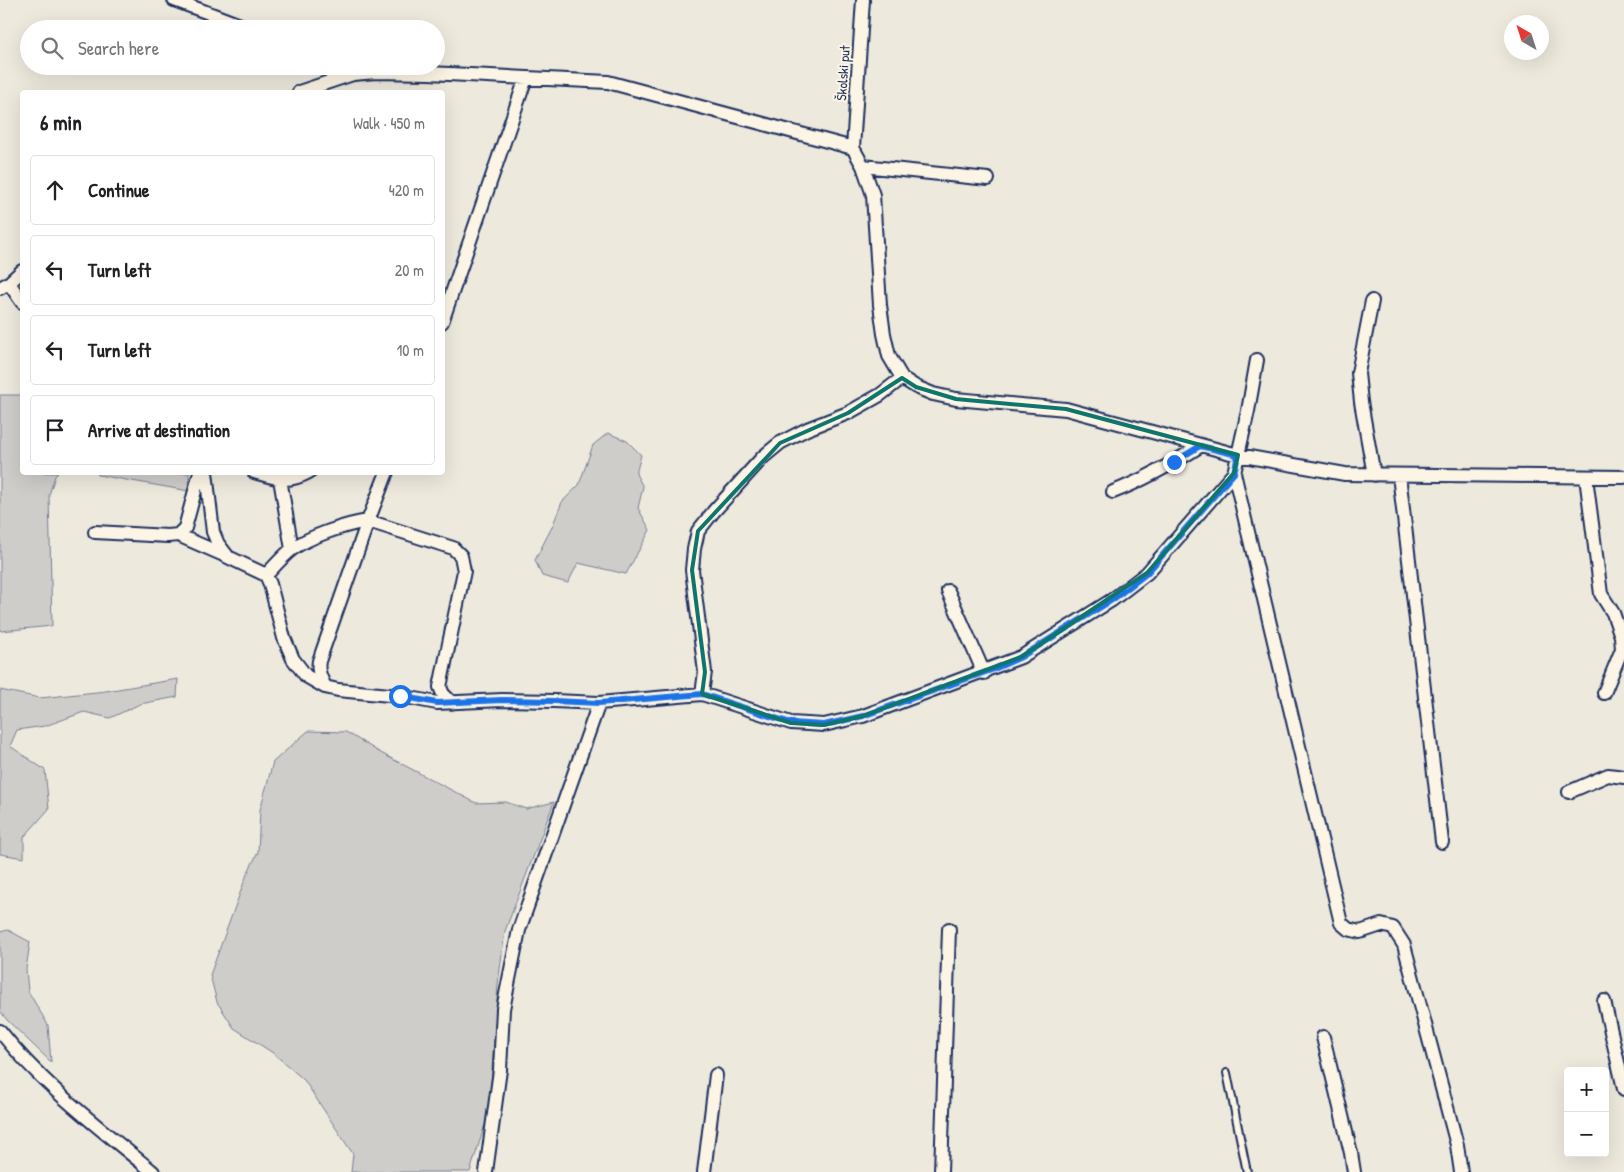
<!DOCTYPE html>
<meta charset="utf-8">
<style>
body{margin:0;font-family:"Patrick Hand",sans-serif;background:#f2f2f2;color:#202124}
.controls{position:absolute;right:15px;bottom:15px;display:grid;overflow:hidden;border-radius:5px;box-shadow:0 5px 20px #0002}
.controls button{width:45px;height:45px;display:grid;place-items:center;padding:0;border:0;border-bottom:1px solid #e0e0e0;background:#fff;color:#202124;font:25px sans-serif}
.compass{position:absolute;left:1504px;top:15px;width:45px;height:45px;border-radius:50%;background:#fff;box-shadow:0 5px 20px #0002;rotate:321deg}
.stop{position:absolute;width:15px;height:15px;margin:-11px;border:4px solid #1a73e8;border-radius:50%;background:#fff}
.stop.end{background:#1a73e8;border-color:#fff;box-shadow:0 1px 5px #0008}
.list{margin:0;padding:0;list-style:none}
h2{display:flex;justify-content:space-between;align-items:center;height:65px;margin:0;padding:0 20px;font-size:21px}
h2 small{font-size:16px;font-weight:400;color:#757577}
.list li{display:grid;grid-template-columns:32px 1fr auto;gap:15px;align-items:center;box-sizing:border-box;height:70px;margin:0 10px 10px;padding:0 10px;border:1px solid #e0e0e0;border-radius:5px}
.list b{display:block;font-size:19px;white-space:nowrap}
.list em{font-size:16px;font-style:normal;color:#757577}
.icon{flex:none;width:28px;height:28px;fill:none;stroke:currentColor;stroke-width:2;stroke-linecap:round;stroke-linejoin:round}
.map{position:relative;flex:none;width:1624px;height:1172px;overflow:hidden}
.search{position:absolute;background:#fff;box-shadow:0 5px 20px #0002;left:20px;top:20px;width:425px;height:55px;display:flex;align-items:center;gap:12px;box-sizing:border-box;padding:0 18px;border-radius:28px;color:#757577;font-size:19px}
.panel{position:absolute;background:#fff;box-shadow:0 5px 20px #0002;left:20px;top:90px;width:425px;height:385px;border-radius:5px}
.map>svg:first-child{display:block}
</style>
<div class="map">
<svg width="1624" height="1172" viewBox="0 0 1624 1172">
<rect width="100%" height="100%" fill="#eee9dd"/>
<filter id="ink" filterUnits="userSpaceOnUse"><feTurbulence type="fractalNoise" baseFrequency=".02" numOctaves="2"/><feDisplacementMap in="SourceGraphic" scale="10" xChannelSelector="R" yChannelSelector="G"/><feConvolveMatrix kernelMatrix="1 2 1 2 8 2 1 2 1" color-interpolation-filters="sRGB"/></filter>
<g filter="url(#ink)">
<path fill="#cfcdca" stroke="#757e94" d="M0,395H22V472L58,473L55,476L49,495L52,626L1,631L0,630Z
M608,433L627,441L641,455L636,474L643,487L638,508L650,530L626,574L578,563L568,583L542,576L535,560L552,527L562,502L579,485L593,445Z
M97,473H189V491L98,475Z
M178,679L177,697L140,704L110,718L84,712L45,726L17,730L10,746L45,770L49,809L24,837V858L0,854V690L40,698L106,691Z
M308,731L346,732L379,752L476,803L506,802L526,809L554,802L505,931L498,984L489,1112L470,1172H351L353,1154L304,1080L273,1053L234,1028L217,1002L210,975L247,874L258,852L260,810L273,762Z
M8,930L30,942L26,969L28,991L48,1025L51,1062L7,1020L0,1011V932Z"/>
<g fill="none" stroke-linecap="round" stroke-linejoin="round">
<defs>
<path id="lane" d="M1227,1073L1247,1172"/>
<path id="street" d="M174,0L251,29
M337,66L353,74
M299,92L353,74L376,72L429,73L608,82L853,148L863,166L873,195L880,305L884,334L889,356L902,378L916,387L933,394L956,399L1066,409L1238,455L1345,474L1624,477
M853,148L863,0
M863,166L988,179
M9,283L22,302
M0,288L9,283L22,271
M1372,301L1358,373L1361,402L1374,475
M442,322L526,78
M206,472L213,532L218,544L228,557L266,575L270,584L284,638L293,659L306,676L325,687L338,690L400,696L437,703L502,700L554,701L599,703
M254,472C276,478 287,484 309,472
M1234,473L1341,923L1348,929L1360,932L1381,925L1393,928L1404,945L1457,1145L1461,1172
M1399,475L1442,842
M1586,477L1601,594L1613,613L1621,636L1622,649L1604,693
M280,479L292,549
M1113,492C1144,480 1172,464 1200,446
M95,532L168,536L178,535L185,528L200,472
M178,535L226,556
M266,575C274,567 282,557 291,550C307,537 347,524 368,521L453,548L461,556L464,571L440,687L443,694L452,703
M948,591L984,673
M325,687C321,678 317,671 319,661L368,521L387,472
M702,694L705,672L692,570L694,549L698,531L714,511L763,457L780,443L807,429L848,413L880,395L902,378
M1569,792L1608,775L1624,777
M1604,1001L1624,1089
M0,1031C43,1086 100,1128 153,1172
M1323,1037L1351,1153L1354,1172
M486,1172L500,1070L503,1009L519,930L599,703L702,694L791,723L824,725L863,716L1021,657L1112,600L1147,573L1234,473L1248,411L1257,360
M704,1172L716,1075
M941,1172L949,929"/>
</defs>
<use href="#lane" stroke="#1b2f5e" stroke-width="10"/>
<use href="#street" stroke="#1b2f5e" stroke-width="16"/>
<use href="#lane" stroke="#fcf5e5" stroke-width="6"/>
<use href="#street" stroke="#fcf5e5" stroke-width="12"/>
</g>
</g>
<g fill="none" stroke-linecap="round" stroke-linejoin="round" filter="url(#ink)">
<path stroke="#1a73e8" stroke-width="6" d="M400,696L437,703L502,700L554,701L599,703L702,694L791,723L824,725L863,716L994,669L1021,657L1112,600L1147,573L1234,473L1238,455L1200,446L1174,462"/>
</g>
<path fill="none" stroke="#0f766e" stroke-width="4" stroke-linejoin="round" d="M902,378L916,387L956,399L1066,409L1238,455L1234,473L1147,573L1021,657L863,716L824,725L791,723L702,694L705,672L692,570L698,531L780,443L848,413Z"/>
<g text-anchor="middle" stroke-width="4" stroke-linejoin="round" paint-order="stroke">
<g font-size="14" fill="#1b2f5e" stroke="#fcf5e5">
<text transform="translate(843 73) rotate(-86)" y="5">Školski put</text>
</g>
</g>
</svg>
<div class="controls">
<button>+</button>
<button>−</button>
</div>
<svg class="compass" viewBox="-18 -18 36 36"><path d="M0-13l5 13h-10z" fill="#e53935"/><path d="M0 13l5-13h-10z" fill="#757577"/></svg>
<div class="stop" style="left:400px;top:696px"></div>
<div class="stop end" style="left:1174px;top:462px"></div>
<div class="search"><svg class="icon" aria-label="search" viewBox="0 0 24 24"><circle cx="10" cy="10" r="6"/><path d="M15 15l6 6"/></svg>Search here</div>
<section class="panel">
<h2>6 min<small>Walk · 450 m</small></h2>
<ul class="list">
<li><svg class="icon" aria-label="ahead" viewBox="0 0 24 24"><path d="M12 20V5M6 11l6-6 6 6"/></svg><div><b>Continue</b></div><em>420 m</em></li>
<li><svg class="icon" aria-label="left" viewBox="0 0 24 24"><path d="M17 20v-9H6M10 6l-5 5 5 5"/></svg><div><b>Turn left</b></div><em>20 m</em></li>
<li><svg class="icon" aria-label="left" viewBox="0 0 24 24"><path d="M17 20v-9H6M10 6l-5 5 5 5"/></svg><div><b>Turn left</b></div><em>10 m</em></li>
<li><svg class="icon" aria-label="arrive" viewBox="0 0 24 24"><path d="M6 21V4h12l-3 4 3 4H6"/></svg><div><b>Arrive at destination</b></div></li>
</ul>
</section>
</div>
